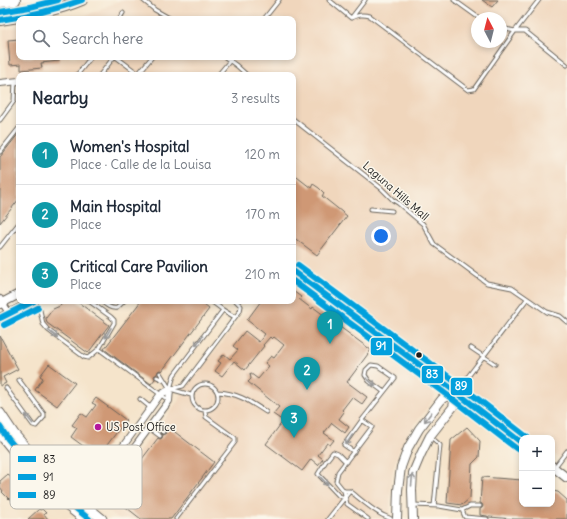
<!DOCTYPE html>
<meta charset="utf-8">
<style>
body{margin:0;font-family:Delius,sans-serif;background:#f2f2f3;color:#1f2937}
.controls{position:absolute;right:12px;bottom:12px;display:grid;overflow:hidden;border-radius:8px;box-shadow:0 2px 6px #0003}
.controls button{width:36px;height:36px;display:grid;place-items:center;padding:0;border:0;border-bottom:1px solid #e0e1e3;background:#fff;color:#1f2937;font:20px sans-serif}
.compass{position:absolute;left:471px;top:12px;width:36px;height:36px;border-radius:50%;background:#fff;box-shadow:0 2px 6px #0003;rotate:353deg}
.you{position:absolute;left:381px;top:236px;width:14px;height:14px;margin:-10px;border:3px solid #fff;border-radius:50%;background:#1a73e8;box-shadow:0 0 0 6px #1a73e833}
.badge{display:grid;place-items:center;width:26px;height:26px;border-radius:50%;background:#b5179e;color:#fff;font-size:13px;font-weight:700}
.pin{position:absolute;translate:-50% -33px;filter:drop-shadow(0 1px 2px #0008)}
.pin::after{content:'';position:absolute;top:21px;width:14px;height:12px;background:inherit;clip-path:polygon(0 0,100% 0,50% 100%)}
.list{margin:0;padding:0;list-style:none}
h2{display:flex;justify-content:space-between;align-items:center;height:52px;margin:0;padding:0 16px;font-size:17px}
h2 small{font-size:13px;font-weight:400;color:#747a83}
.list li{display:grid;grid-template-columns:26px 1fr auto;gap:12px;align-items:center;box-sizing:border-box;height:60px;padding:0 16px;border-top:1px solid #e0e1e3}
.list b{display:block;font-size:15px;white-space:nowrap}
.list p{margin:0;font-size:13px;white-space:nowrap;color:#747a83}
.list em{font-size:13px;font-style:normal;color:#747a83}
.icon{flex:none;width:22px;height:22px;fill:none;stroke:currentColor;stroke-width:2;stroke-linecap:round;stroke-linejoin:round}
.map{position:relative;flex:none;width:567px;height:519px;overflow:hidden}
.search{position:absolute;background:#fff;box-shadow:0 2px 6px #0003;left:16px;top:16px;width:280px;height:44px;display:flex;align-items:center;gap:10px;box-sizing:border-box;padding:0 14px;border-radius:8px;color:#747a83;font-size:15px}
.panel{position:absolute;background:#fff;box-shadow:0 2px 6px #0003;left:16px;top:72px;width:280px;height:232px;border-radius:8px}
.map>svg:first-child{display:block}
</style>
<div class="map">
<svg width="567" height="519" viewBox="0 0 567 519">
<rect width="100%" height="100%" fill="#fbf7ec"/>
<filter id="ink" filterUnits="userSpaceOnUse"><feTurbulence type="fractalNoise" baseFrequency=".025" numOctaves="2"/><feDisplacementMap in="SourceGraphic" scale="8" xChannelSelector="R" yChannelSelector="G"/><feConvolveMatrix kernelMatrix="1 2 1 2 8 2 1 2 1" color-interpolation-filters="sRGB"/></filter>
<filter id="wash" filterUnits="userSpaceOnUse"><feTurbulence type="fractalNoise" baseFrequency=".012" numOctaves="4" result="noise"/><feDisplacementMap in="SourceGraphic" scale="16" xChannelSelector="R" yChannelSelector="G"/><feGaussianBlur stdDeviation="0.9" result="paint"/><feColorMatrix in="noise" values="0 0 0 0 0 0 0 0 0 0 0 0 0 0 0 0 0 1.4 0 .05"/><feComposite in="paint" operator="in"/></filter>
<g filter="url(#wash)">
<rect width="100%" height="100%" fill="#f5e4cb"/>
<path fill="#f0d6bc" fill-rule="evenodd" d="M121,0H567V464L552,453V438H531L476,397L293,257V75H19V78H7L3,30L19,27V57H293V19H78ZM477,18H501V42H477Z
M293,285L432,390L435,395L433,400L405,438L399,451L394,466L391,484L390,519H119L104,509L101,503L103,498L179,400L184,390L255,301H293Z"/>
<g id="blocks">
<path fill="#cf9874" d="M482,0H498L492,7Z
M19,39V57H58L59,61L41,63L42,68L21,70V64L10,65L8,40Z
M19,133V199L0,223V157Z
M293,174L311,188L313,184L319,188L324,193L322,196L347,216L317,255L293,237Z
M293,291L301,297L299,299L312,309L313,307L371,350L347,382L367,397L362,404L352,397L342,410L344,412L339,419L349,427L345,433L332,423L324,433L334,440L330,445L327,443L318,455L323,459L318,465L311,459L302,471L266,444L283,421L273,414L279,407L248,382L251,379L250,373L258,379L269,366L265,363L271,356L274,358L284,345L274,337L272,339L270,337L263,345L264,346L245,370L234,361L222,376L215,371L221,363L218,361L224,354L230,359L238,350L233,346L245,331L259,342L265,334L247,320L261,301H293Z
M64,301H78L79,303L109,325L88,353L47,323L46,318L53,309L60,306Z
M141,301H199L209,309L162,371L160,370L158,371L157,374L154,376L155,379L151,384L104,349Z
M0,336L18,369L3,377L6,383L0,386Z
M49,364L75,383L57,406L35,390L43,378L40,376Z
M96,398L126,420L98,457L71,437L77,428L72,425L81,413L87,417L96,405L92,403Z
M167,426L214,462L171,519H141L113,497L158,438L160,439L162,438L163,435L166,433L165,430Z
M467,427L480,441L479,457L472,464L470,498L462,505L447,503L451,440Z
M8,474L14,482L15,481L27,497L16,506L10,498L9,499L2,492L3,491L0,487V481Z
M482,477L522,480V504H552V491L558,492L567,500V519H514L489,517L487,516L480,515V509L482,508L483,506L482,504L480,503Z
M39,509L40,510L42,509L46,513L44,514L48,519H28Z"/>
</g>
</g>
<g filter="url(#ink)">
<use href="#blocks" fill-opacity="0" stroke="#686259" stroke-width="1"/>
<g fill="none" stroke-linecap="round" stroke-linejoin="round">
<defs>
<path id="service" d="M143,0L155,10L171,19
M329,0L351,18
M454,0L479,18
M352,17L365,0
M351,18C358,15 362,14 370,16L468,90L474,89L515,31L539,0
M119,19L123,13
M264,19L279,0
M501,28L515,31H525L567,65
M116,57L140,75
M225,57L237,66L247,75
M138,74L152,57
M77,75L91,57
M100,75L114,57
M218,75L233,57
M293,119L381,188L393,200L398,203L423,224L434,244L487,283L512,288L547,312L560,316L567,322
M0,120L14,101L15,81
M0,152L19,128
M371,209L392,211
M0,247L19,223
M34,301L40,310L43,324L48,330L84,357L88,358L99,349L114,323V320L111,317L89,301
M101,301C106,305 110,309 117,308L124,301
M211,301L223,310L233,316H236L240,311L241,306L236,301
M223,310L174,375L170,389L183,386L236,316
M471,348L495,364
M99,349L168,400
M160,373L170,389L191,395
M157,377L163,380
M192 397a13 13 0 1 1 26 0a13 13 0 1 1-26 0Z
M6,388L33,425L36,426L44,417V414L19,380
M457,391L527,299
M217,392C238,393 249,401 266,412
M140,399L151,408
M362,420L395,378L378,366L371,365L366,370L365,375L369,381L384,392
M152,423L163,432
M149,428L160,436
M430,436L440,445L434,506
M354,452L344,445L362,420L372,427L338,472L336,481L344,491L347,504L368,519
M554,468L567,451
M344,491H350C359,498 369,507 379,513C383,516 388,517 391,519
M345,498L339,496L318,474L326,461L333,452L338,454L346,462
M413,505L439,506L462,510L470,506H480
M462,510L465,517L487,519
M176,519L235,442V438L206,417L205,411
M328,519L350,491"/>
<path id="minor" d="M0,83L19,81
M0,299L9,313
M72,510L100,478L160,395L170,389
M82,518L169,401L170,389"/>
<path id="tertiary" d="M293,271L456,392L522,443
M0,304L19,294
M0,318L34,301
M552,466L567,478
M397,519L398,490L401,467L408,448L419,429L442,399L456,392
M413,519L412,490L413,473L421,454L430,436L453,407L456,392"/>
<path id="secondary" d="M0,413L14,434L51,477L102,519
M0,434L42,486L84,519"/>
<path id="primary" d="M0,2L15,0
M0,20C28,16 56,11 82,0"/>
</defs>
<use href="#service" stroke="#686259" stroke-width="5"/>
<use href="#minor" stroke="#686259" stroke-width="8"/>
<use href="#tertiary" stroke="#686259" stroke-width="10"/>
<use href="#secondary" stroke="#686259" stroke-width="11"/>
<use href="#primary" stroke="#686259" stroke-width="12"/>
<use href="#service" stroke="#fff" stroke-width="3"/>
<use href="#minor" stroke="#fff" stroke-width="6"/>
<use href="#tertiary" stroke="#fff" stroke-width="8"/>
<use href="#secondary" stroke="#fff" stroke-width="9"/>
<use href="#primary" stroke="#fff" stroke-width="10"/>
<defs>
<path id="bus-1" d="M0,20C28,16 55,10 82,0
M293,271L456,392L522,443
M0,318L34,301"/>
<path id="bus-2" d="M293,281L451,398L517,449
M4,325L38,308
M0,427L8,439L45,483L89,519"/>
<path id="bus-3" d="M0,12L30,7L58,0
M298,265L461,386L527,437"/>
</defs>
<use href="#bus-1" stroke="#fbf7ec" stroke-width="9"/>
<use href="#bus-2" stroke="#fbf7ec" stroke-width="9"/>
<use href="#bus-3" stroke="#fbf7ec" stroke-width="9"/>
<use href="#bus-1" stroke="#03a0dd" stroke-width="6"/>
<use href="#bus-2" stroke="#03a0dd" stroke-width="6"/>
<use href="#bus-3" stroke="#03a0dd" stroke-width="6"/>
</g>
<defs><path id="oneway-shaft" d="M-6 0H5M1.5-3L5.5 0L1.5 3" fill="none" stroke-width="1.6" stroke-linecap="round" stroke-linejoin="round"/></defs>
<g stroke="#999">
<use href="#oneway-shaft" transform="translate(108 333) rotate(120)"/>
<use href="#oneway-shaft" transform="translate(53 334) rotate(38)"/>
<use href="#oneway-shaft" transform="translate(199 341) rotate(127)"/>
<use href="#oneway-shaft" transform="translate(371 382) rotate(41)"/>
<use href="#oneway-shaft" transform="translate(428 417) rotate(127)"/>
<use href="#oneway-shaft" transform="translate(29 419) rotate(-128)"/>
<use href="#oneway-shaft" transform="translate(349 440) rotate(124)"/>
<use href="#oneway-shaft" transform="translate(412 480) rotate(-85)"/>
<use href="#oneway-shaft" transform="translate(324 481) rotate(47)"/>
</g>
</g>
<circle fill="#1c1c1c" stroke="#fbf7ec" stroke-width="1.5" cx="419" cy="355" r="3.5"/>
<circle fill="#b5179e" stroke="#fbf7ec" stroke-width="1.5" cx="98" cy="427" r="4"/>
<g text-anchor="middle" stroke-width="3" stroke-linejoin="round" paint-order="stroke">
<g font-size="11" fill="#1c1c1c" stroke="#fbf7ec">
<text transform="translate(396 191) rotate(41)" y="4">Laguna Hills Mall</text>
</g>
<g font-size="11" fill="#1c1c1c" stroke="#fbf7ec" text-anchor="start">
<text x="106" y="431">US Post Office</text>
</g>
</g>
<rect x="10" y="445" width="132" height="64" rx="6" fill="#fbf7ec" stroke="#b8b5ae" stroke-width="1"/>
<rect x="18" y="456" width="18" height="6" fill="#03a0dd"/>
<rect x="18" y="474" width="18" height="6" fill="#03a0dd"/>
<rect x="18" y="492" width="18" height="6" fill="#03a0dd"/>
<g font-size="11" fill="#1c1c1c">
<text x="43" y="463">83</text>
<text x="43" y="481">91</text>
<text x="43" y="499">89</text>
</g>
<g stroke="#fbf7ec" stroke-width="1.5">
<rect x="370" y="337" width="23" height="19" rx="4" fill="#03a0dd"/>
<rect x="421" y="365" width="23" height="19" rx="4" fill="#03a0dd"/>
<rect x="450" y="377" width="23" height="19" rx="4" fill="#03a0dd"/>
</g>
<g font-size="11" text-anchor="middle" font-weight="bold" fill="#fff">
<text x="381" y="350">91</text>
<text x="432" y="378">83</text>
<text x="461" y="390">89</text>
</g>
</svg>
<div class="controls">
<button>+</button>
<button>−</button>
</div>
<svg class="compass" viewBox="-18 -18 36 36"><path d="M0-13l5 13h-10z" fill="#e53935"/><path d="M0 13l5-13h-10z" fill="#747a83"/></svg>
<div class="you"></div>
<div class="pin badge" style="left:330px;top:344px;background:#0f9aa8">1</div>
<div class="pin badge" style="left:307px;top:390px;background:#0f9aa8">2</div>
<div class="pin badge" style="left:294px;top:438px;background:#0f9aa8">3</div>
<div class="search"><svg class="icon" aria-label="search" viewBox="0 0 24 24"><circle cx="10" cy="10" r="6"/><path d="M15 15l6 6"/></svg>Search here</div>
<section class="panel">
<h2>Nearby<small>3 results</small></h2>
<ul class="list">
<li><span class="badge" style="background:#0f9aa8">1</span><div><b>Women's Hospital</b><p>Place · Calle de la Louisa</p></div><em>120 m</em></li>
<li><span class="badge" style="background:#0f9aa8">2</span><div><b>Main Hospital</b><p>Place</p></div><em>170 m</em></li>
<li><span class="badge" style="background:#0f9aa8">3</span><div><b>Critical Care Pavilion</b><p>Place</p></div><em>210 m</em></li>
</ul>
</section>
</div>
